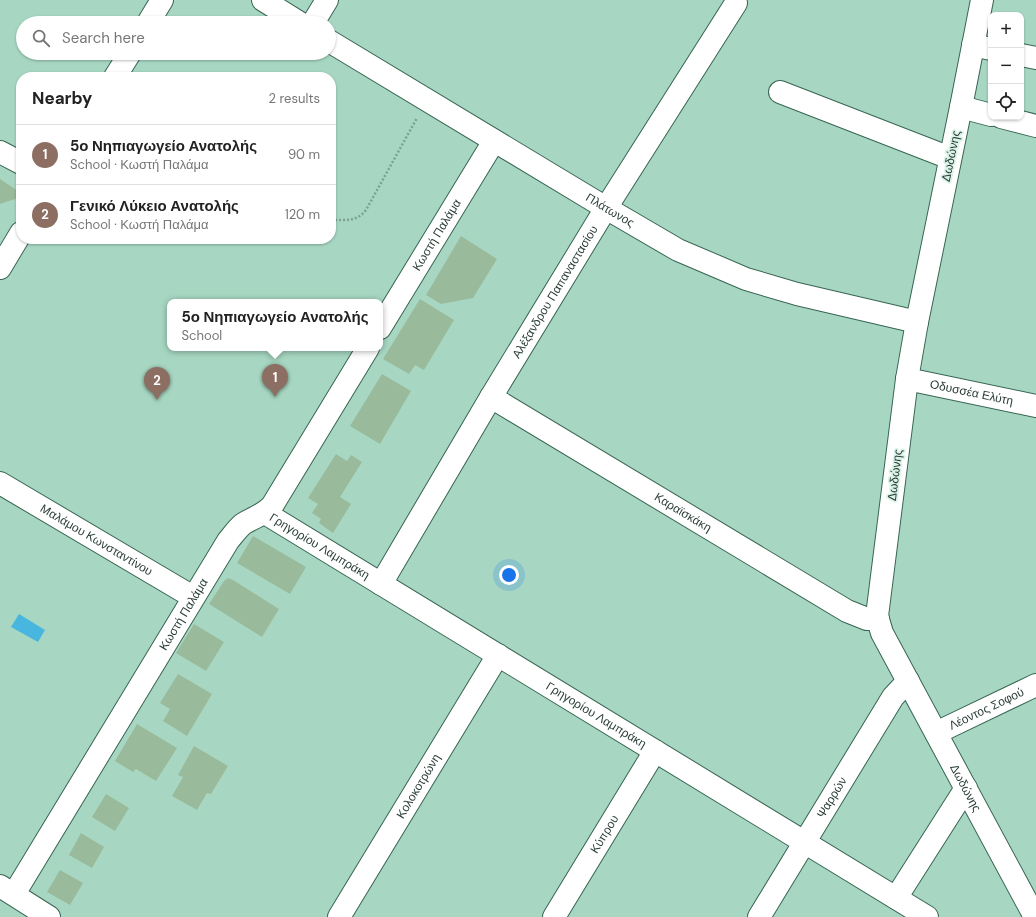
<!DOCTYPE html>
<meta charset="utf-8">
<style>
body{margin:0;font-family:"DM Sans",sans-serif;background:#f2f2f2;color:#222}
.controls{position:absolute;right:12px;top:12px;display:grid;overflow:hidden;border-radius:8px;box-shadow:0 1px 3px #0004}
.controls button{width:36px;height:36px;display:grid;place-items:center;padding:0;border:0;border-bottom:1px solid #e0e0e0;background:#fff;color:#222;font:20px sans-serif}
.you{position:absolute;left:509px;top:575px;width:14px;height:14px;margin:-10px;border:3px solid #fff;border-radius:50%;background:#1a73e8;box-shadow:0 0 0 6px #1a73e833}
.badge{display:grid;place-items:center;width:26px;height:26px;border-radius:50%;background:#b45309;color:#fff;font-size:13px;font-weight:700}
.pin{position:absolute;translate:-50% -33px;filter:drop-shadow(0 1px 2px #0008)}
.pin::after{content:'';position:absolute;top:21px;width:14px;height:12px;background:inherit;clip-path:polygon(0 0,100% 0,50% 100%)}
.popup{position:absolute;left:167px;top:299px;width:216px;height:52px;box-sizing:border-box;display:grid;place-content:center;border-radius:8px;background:#fff;filter:drop-shadow(0 1px 3px #0005);font-size:13px;white-space:nowrap;color:#767676}
.popup b{font-size:15px;color:#222}
.popup::after{content:'';position:absolute;left:50%;top:100%;margin-left:-8px;border:8px solid transparent;border-top-color:#fff}
.list{margin:0;padding:0;list-style:none}
h2{display:flex;justify-content:space-between;align-items:center;height:52px;margin:0;padding:0 16px;font-size:17px}
h2 small{font-size:13px;font-weight:400;color:#767676}
.list li{display:grid;grid-template-columns:26px 1fr auto;gap:12px;align-items:center;box-sizing:border-box;height:60px;padding:0 16px;border-top:1px solid #e0e0e0}
.list b{display:block;font-size:15px;white-space:nowrap}
.list p{margin:0;font-size:13px;white-space:nowrap;color:#767676}
.list em{font-size:13px;font-style:normal;color:#767676}
.icon{flex:none;width:22px;height:22px;fill:none;stroke:currentColor;stroke-width:2;stroke-linecap:round;stroke-linejoin:round}
.map{position:relative;flex:none;width:1036px;height:917px;overflow:hidden}
.search{position:absolute;background:#fff;box-shadow:0 1px 3px #0004;left:16px;top:16px;width:320px;height:44px;display:flex;align-items:center;gap:10px;box-sizing:border-box;padding:0 14px;border-radius:22px;color:#767676;font-size:15px}
.panel{position:absolute;background:#fff;box-shadow:0 1px 3px #0004;left:16px;top:72px;width:320px;height:172px;border-radius:16px}
.map>svg:first-child{display:block}
</style>
<div class="map">
<svg width="1036" height="917" viewBox="0 0 1036 917">
<rect width="100%" height="100%" fill="#a7d7c2"/>
<path fill="#48b6df" d="M19,614L45,630L38,642L11,627Z"/>
<path fill="#99bb9b" d="M0,179L21,193V197L0,204Z
M461,236L497,259L473,298L441,304L426,295Z
M420,299L454,320L424,370L415,365L409,374L383,359Z
M382,374L411,391L380,444L350,426Z
M336,454L347,461L351,455L362,462L340,497L351,504L333,533L319,523L321,519L312,513L318,504L308,498Z
M253,536L306,567L290,594L237,563Z
M228,578L233,580L279,609L262,637L209,604L224,581Z
M194,624L224,642L206,671L176,653Z
M178,674L212,694L187,736L163,721L170,709L160,703Z
M137,724L177,748L156,781L136,769L133,772L115,761Z
M194,746L228,766L211,794L207,793L197,810L172,796L183,777L178,775Z
M106,794L129,808L115,831L92,817Z
M81,833L104,847L92,868L69,855Z
M60,870L83,883L70,905L47,892Z"/>
<g fill="none" stroke-linecap="round" stroke-linejoin="round">
<defs>
<g id="street">
<path d="M263,0L300,23"/>
<path id="s1" d="M982,0L961,107L917,322L907,379L877,616L882,633L1035,917"/>
<path d="M148,23L162,0"/>
<path d="M313,23L327,0"/>
<path id="s2" d="M329,41L606,208L678,250L746,279L797,294L917,322"/>
<path d="M973,45L991,49"/>
<path d="M1021,55L1036,58"/>
<path d="M115,77L130,53"/>
<path d="M780,92L950,158"/>
<path d="M961,107L991,115"/>
<path d="M1001,117L1036,126"/>
<path d="M0,152L21,163"/>
<path d="M0,268L21,233"/>
<path id="s3" d="M380,328L494,141"/>
<path id="s4" d="M907,379L1036,406"/>
<path id="s5" d="M491,397L847,611L867,619H878"/>
<path id="s6" d="M0,483L193,597"/>
<path id="s7" d="M265,513L927,917"/>
<path id="s8" d="M381,584L491,397L606,208L736,3"/>
<path id="s9" d="M936,733L1036,685"/>
<path d="M0,886L49,917"/>
<path id="s10" d="M14,894L228,541C233,535 237,529 243,524C254,517 262,516 272,506L368,348"/>
<path d="M896,898L966,788"/>
<path id="s11" d="M339,917L498,655"/>
<path id="s12" d="M554,917L655,751"/>
<path id="s13" d="M759,917L893,697L908,681"/>
</g>
</defs>
<use href="#street" stroke="#386553" stroke-width="24"/>
<path stroke="#7ca291" stroke-width="2.5" stroke-dasharray="2 2" stroke-linecap="butt" d="M331,220C345,220 357,222 366,210L417,118"/>
<use href="#street" stroke="#fff" stroke-width="22"/>
</g>
<g text-anchor="middle" stroke-width="3.5" stroke-linejoin="round" paint-order="stroke">
<g font-size="12" fill="#2c3f37" stroke="#daf2e7">
<text transform="translate(951 156) rotate(-78)" y="4">Δωδώνης</text>
<text dy="4" stroke="none"><textPath href="#s2" startOffset="328">Πλάτωνος</textPath></text>
<text dy="4" stroke="none"><textPath href="#s3" startOffset="109">Κωστή Παλάμα</textPath></text>
<text dy="4" stroke="none"><textPath href="#s8" startOffset="340">Αλέξανδρου Παπαναστασίου</textPath></text>
<text dy="4" stroke="none"><textPath href="#s4" startOffset="66">Οδυσσέα Ελύτη</textPath></text>
<text transform="translate(895 475) rotate(-83)" y="4">Δωδώνης</text>
<text dy="4" stroke="none"><textPath href="#s5" startOffset="224">Καραϊσκάκη</textPath></text>
<text dy="4" stroke="none"><textPath href="#s6" startOffset="112">Μαλάμου Κωνσταντίνου</textPath></text>
<text dy="4" stroke="none"><textPath href="#s7" startOffset="64">Γρηγορίου Λαμπράκη</textPath></text>
<text dy="4" stroke="none"><textPath href="#s10" startOffset="327">Κωστή Παλάμα</textPath></text>
<text dy="4" stroke="none"><textPath href="#s9" startOffset="56">Λέοντος Σοφού</textPath></text>
<text dy="4" stroke="none"><textPath href="#s7" startOffset="388">Γρηγορίου Λαμπράκη</textPath></text>
<text dy="4" stroke="none"><textPath href="#s11" startOffset="153">Κολοκοτρώνη</textPath></text>
<text dy="4" stroke="none"><textPath href="#s1" startOffset="819">Δωδώνης</textPath></text>
<text dy="4" stroke="none"><textPath href="#s13" startOffset="140">Ψαρρών</textPath></text>
<text dy="4" stroke="none"><textPath href="#s12" startOffset="97">Κύπρου</textPath></text>
</g>
</g>
</svg>
<div class="controls">
<button>+</button>
<button>−</button>
<button><svg class="icon" aria-label="locate" viewBox="0 0 24 24"><circle cx="12" cy="12" r="6"/><path d="M12 2v4M12 18v4M2 12h4M18 12h4"/></svg></button>
</div>
<div class="you"></div>
<div class="pin badge" style="left:275px;top:397px;background:#8d6e63">1</div>
<div class="popup"><b>5ο Νηπιαγωγείο Ανατολής</b>School</div>
<div class="pin badge" style="left:157px;top:400px;background:#8d6e63">2</div>
<div class="search"><svg class="icon" aria-label="search" viewBox="0 0 24 24"><circle cx="10" cy="10" r="6"/><path d="M15 15l6 6"/></svg>Search here</div>
<section class="panel">
<h2>Nearby<small>2 results</small></h2>
<ul class="list">
<li><span class="badge" style="background:#8d6e63">1</span><div><b>5ο Νηπιαγωγείο Ανατολής</b><p>School · Κωστή Παλάμα</p></div><em>90 m</em></li>
<li><span class="badge" style="background:#8d6e63">2</span><div><b>Γενικό Λύκειο Ανατολής</b><p>School · Κωστή Παλάμα</p></div><em>120 m</em></li>
</ul>
</section>
</div>
